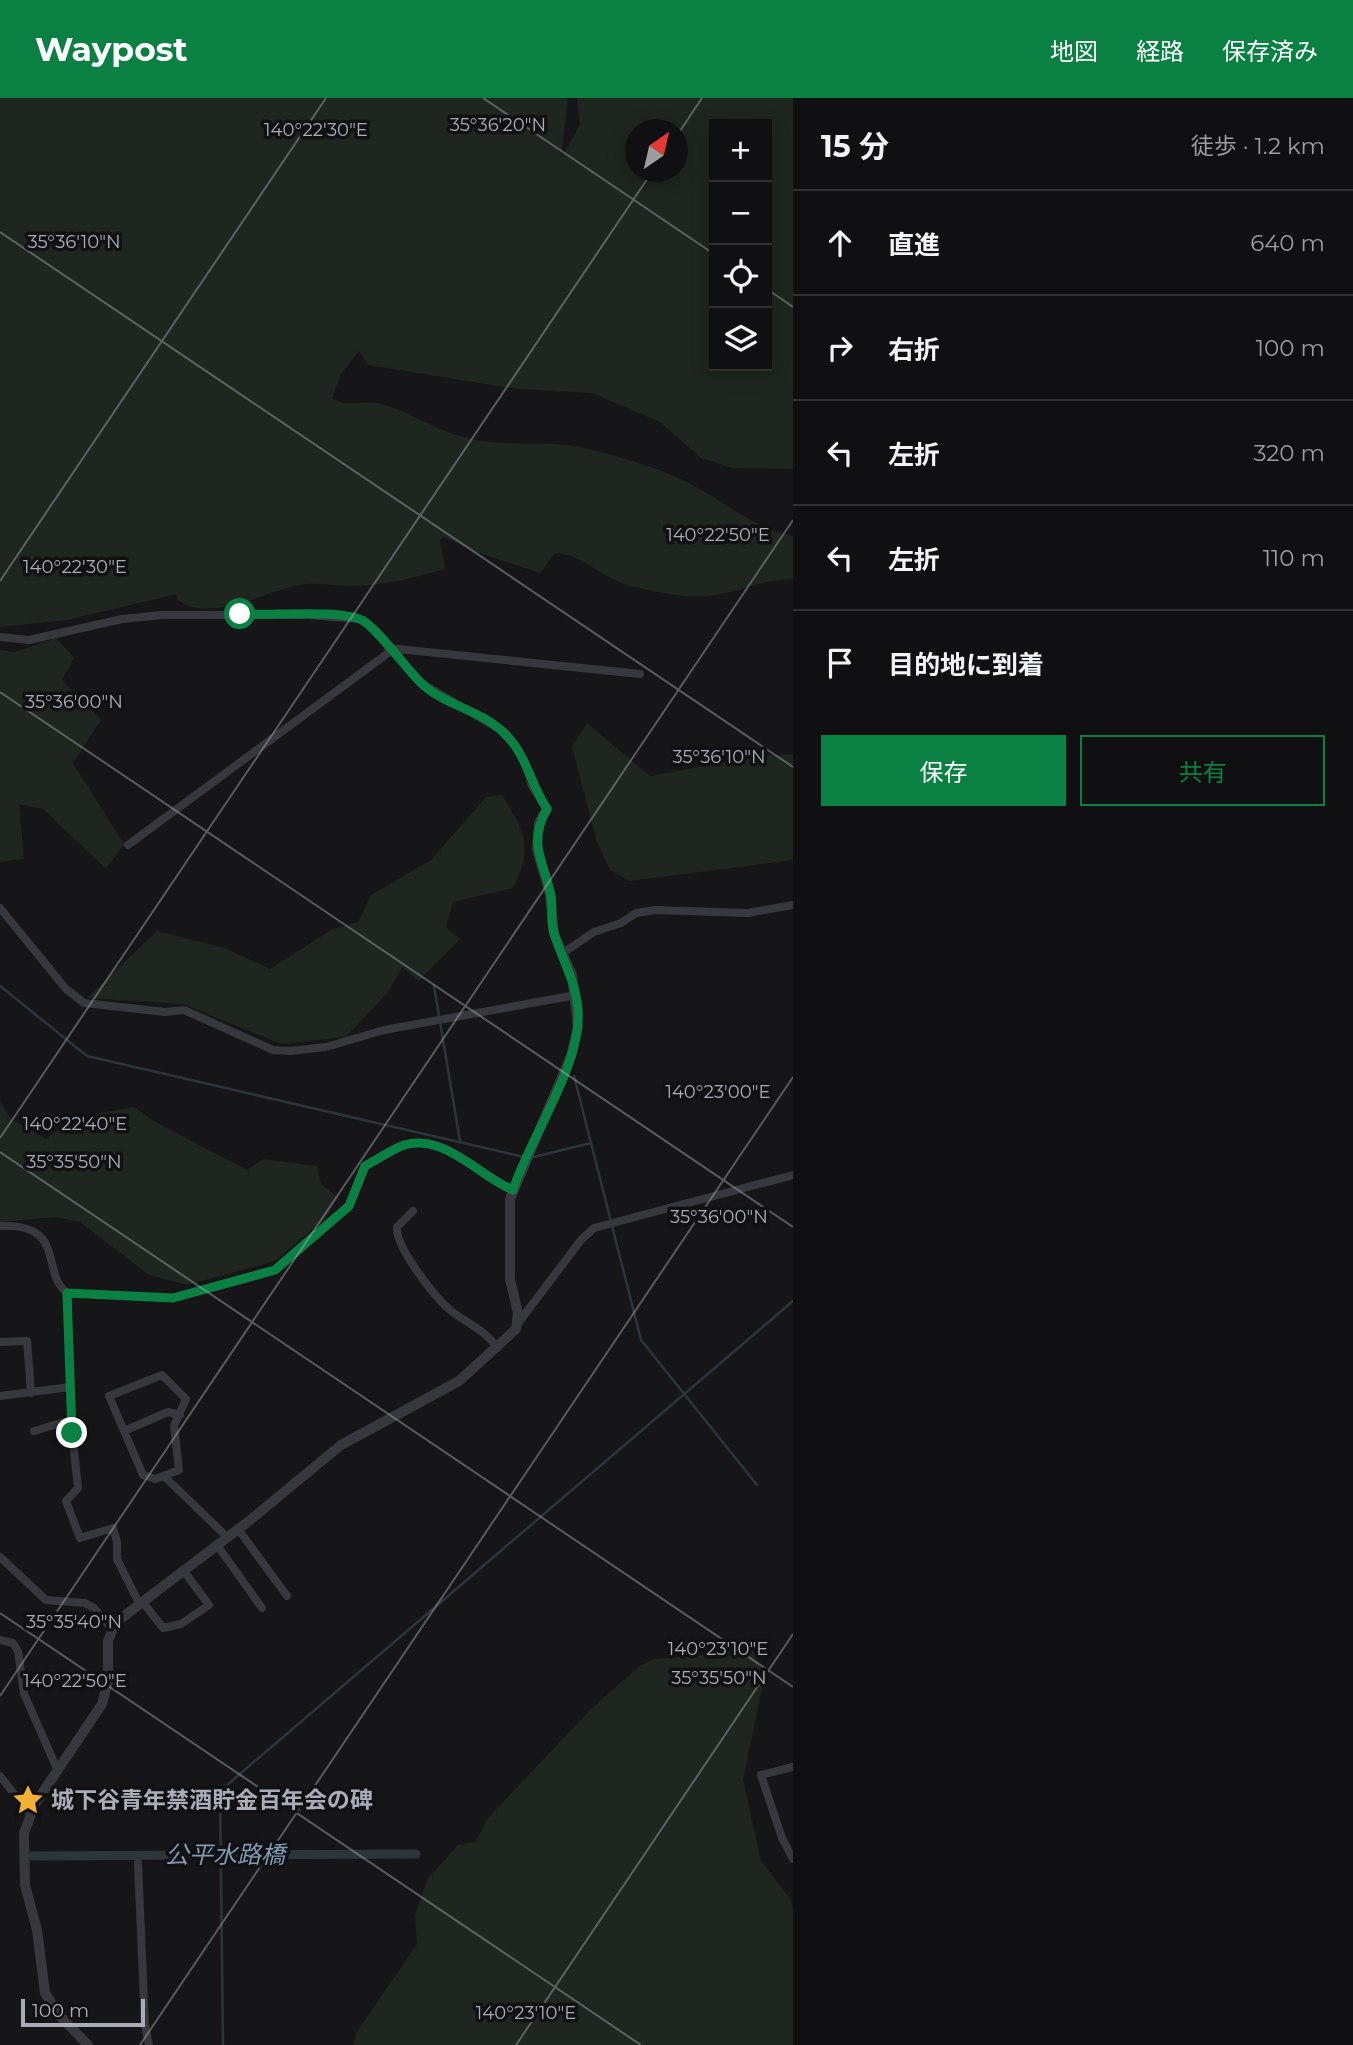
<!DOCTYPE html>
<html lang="ja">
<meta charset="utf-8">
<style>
body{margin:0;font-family:Montserrat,"Noto Sans JP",sans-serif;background:#1e1e20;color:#f1f3f6}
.controls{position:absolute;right:21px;top:21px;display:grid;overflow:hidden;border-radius:0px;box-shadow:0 4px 18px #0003}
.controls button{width:63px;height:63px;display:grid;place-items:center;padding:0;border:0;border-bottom:2px solid #303032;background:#101012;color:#f1f3f6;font:35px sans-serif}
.compass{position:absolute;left:625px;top:21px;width:63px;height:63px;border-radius:50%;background:#101012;box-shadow:0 4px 18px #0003;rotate:34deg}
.scale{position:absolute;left:21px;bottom:18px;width:124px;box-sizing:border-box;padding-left:7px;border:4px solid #a8adb8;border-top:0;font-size:19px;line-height:24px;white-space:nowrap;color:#a8adb8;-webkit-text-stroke:5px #111113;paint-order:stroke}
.stop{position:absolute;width:21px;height:21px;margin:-16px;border:5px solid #0b8043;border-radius:50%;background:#fff}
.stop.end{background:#0b8043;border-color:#fff;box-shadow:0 2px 7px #0008}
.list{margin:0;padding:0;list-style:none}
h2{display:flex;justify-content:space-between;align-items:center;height:91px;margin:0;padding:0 28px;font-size:30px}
h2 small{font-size:23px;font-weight:400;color:#9c9d9f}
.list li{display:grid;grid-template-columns:46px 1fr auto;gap:21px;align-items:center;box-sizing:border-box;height:105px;padding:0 28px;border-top:2px solid #303032}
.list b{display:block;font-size:26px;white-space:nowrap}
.list em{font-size:23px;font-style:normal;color:#9c9d9f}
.actions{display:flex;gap:14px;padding:21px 28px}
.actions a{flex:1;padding:16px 0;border:2px solid #0b8043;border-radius:0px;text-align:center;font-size:24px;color:#0b8043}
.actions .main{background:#0b8043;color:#fff}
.icon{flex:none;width:38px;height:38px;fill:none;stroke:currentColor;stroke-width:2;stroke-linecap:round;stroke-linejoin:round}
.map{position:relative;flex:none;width:793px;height:1947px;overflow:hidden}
header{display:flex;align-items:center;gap:42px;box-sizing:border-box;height:98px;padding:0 35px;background:#0b8043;color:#fff}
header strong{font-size:33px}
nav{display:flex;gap:38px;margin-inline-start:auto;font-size:24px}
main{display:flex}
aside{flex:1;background:#101012}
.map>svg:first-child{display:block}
</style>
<header>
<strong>Waypost</strong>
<nav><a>地図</a><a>経路</a><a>保存済み</a></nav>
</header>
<main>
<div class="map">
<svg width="793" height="1947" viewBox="0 0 793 1947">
<rect width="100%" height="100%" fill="#161618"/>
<path fill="#1e261f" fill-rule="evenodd" d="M0,0H568L561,60L580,27L577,0H793V371L733,370L701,360L660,324L592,295L518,291L368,267L359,253L341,276L332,300C347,310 361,302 378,305C408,312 436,333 467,340C506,350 549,341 589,351C621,359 654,368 685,383C722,401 751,429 793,438V481C749,482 724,505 676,497C656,494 632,490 613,481C592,471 580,457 555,455L540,475L470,452L445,439L440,441L445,471C413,480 383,488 350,488C335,488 320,484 306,486C270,490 208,528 177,501V496L67,522L0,529ZM714,26H767V268H714ZM636,32H678V74H636Z
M56,540L74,560L62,582L101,622L73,665L124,746L106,771L43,711L19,706L24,761L0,764V552L15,554Z
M587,625L650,678L759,658L793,656V762L630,783L610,772L597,744L572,649Z
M502,697C525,735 534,747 513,790L453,804L446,829L460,841L419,883L402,869L389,893L346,939L281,946L183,906L87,900L157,833L225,850L270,871L331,832L358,824L371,797L431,762L486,699Z
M0,1003L10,1020L46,1041L74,1020L134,1009L157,1025L247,1072L263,1061L317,1068L321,1086L338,1099L326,1120L275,1163L187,1187L149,1177L80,1124L56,1119L0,1124Z
M750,1544L764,1581L743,1681L761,1763L791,1802L793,1811V1947H353L356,1935L417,1846L415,1817L428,1780L458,1747L476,1743L488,1720L592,1610L641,1567L655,1561L714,1556Z"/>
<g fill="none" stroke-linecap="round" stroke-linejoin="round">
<path stroke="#2c353c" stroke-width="2.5" d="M0,888L87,958L524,1059
M434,888L460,1043
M574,978L641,1242L757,1387
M530,1060L591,1045
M223,1947L220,1693L793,1203"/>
<path stroke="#2c353c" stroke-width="9" d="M33,1758L416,1756"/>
<path stroke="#37383d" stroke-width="8" d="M0,539L29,542L122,521L162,517H308L359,521L370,528L421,585L501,632L515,647L526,667L532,688L547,711
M388,550L640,576
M128,747L391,553
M0,810L66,891L84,905L165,914L184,912L273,952L291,953L326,949L384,932L576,897
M563,855L594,834L621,825L636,815L655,812L748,815L793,807
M413,1113L397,1129C395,1149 435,1199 450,1212C470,1228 480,1228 498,1250
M0,1128C67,1125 40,1174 67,1195L173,1200L275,1172L349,1108L365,1068C377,1061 391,1052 404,1047C444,1034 479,1078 513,1092
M67,1195L72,1335L78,1390L66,1403L80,1440L113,1430L117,1444V1461L139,1505
M519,1224L581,1142L594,1130L793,1077
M0,1244L27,1243L31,1295
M162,1277L186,1301L174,1328L179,1372L155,1381L143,1377L109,1298Z
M0,1298L70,1289
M34,1333L71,1322
M124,1333L168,1314L180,1317
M164,1378L227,1439
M238,1431L287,1498
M217,1447L262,1510
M0,1459L46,1502L85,1505L94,1510L112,1531
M142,1503L163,1530L181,1526L209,1507L183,1472
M0,1542L13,1545L18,1553L24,1596L58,1673
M793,1669L761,1677L782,1740L793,1761
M0,1678L30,1716
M138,1765L145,1928L149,1947"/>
<path stroke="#37383d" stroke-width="10" d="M88,1947L58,1916L45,1895L37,1832L25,1787L24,1735L35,1706L102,1606L108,1583V1543L115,1525L249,1423L341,1347L459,1283L516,1231L518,1215L510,1181V1101L571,958L578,929L572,877L554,836L550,796L537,751L539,725L547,711"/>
</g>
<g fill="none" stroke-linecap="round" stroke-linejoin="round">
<path stroke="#0b8043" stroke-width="9" d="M72,1335L67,1195L173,1200L275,1172L349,1108L365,1068C378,1061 391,1052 404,1047C444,1035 479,1078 513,1092C530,1039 582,967 578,912C576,883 562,862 554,835C550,823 553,810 551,798C544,763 527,746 547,711C530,685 526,654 502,633C478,611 443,607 420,584C406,570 377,530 362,522C337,511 270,518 240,516"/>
</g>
<path fill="none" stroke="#a8adb8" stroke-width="2" stroke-opacity="0.45" d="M483,0L714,156M678,36L702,0M0,134L793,669M767,191L793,209M0,483L326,0M0,594L793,1129M0,1040L652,74M0,1054L793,1589M0,1515L641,1947M0,1598L793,422M140,1947L793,979M516,1947L793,1536"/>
<defs>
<symbol id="sight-bare" viewBox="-9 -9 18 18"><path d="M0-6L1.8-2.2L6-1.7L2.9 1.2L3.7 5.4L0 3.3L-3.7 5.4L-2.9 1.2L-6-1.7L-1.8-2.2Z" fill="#f2b134" stroke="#111113" stroke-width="2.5" paint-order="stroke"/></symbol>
</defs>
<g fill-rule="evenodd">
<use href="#sight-bare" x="6" y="1680" width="44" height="44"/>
</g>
<g text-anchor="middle" stroke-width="7" stroke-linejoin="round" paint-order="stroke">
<g font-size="23" font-weight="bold" fill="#a8adb8" stroke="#111113" text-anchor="start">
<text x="51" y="1710">城下谷青年禁酒貯金百年会の碑</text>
</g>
<g font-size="24" font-style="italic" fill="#7f9bb3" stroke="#111113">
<text x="225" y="1765">公平水路橋</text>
</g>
</g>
<g font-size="18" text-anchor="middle" fill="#a8adb8" stroke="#111113" stroke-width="7" stroke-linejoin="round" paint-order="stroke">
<text x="498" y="33">35°36'20"N</text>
<text x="316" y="38">140°22'30"E</text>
<text x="74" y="150">35°36'10"N</text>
<text x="718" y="443">140°22'50"E</text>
<text x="75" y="475">140°22'30"E</text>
<text x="74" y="610">35°36'00"N</text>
<text x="719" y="665">35°36'10"N</text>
<text x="718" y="1000">140°23'00"E</text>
<text x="75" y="1032">140°22'40"E</text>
<text x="74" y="1070">35°35'50"N</text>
<text x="719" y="1125">35°36'00"N</text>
<text x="74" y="1530">35°35'40"N</text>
<text x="718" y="1557">140°23'10"E</text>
<text x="719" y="1586">35°35'50"N</text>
<text x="75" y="1589">140°22'50"E</text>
<text x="526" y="1921">140°23'10"E</text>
</g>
</svg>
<div class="controls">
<button>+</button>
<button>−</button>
<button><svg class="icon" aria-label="locate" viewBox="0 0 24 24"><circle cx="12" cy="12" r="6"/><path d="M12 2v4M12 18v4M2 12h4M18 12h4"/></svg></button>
<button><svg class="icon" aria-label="layers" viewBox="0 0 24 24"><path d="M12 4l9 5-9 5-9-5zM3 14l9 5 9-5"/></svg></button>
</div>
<svg class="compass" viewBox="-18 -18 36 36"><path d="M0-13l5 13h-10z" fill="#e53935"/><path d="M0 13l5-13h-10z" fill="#9c9d9f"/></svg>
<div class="scale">100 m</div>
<div class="stop" style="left:240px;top:516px"></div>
<div class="stop end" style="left:72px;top:1335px"></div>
</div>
<aside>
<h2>15 分<small>徒歩 · 1.2 km</small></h2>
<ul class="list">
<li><svg class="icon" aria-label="ahead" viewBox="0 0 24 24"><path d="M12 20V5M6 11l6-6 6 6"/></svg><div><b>直進</b></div><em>640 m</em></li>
<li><svg class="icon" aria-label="right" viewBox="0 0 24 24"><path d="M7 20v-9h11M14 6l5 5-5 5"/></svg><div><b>右折</b></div><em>100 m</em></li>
<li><svg class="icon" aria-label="left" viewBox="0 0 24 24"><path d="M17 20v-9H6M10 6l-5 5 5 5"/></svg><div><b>左折</b></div><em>320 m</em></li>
<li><svg class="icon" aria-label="left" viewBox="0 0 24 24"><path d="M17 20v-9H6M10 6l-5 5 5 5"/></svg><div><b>左折</b></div><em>110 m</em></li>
<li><svg class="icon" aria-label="arrive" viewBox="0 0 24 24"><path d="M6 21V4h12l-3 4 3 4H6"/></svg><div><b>目的地に到着</b></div></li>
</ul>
<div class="actions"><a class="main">保存</a><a>共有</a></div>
</aside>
</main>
